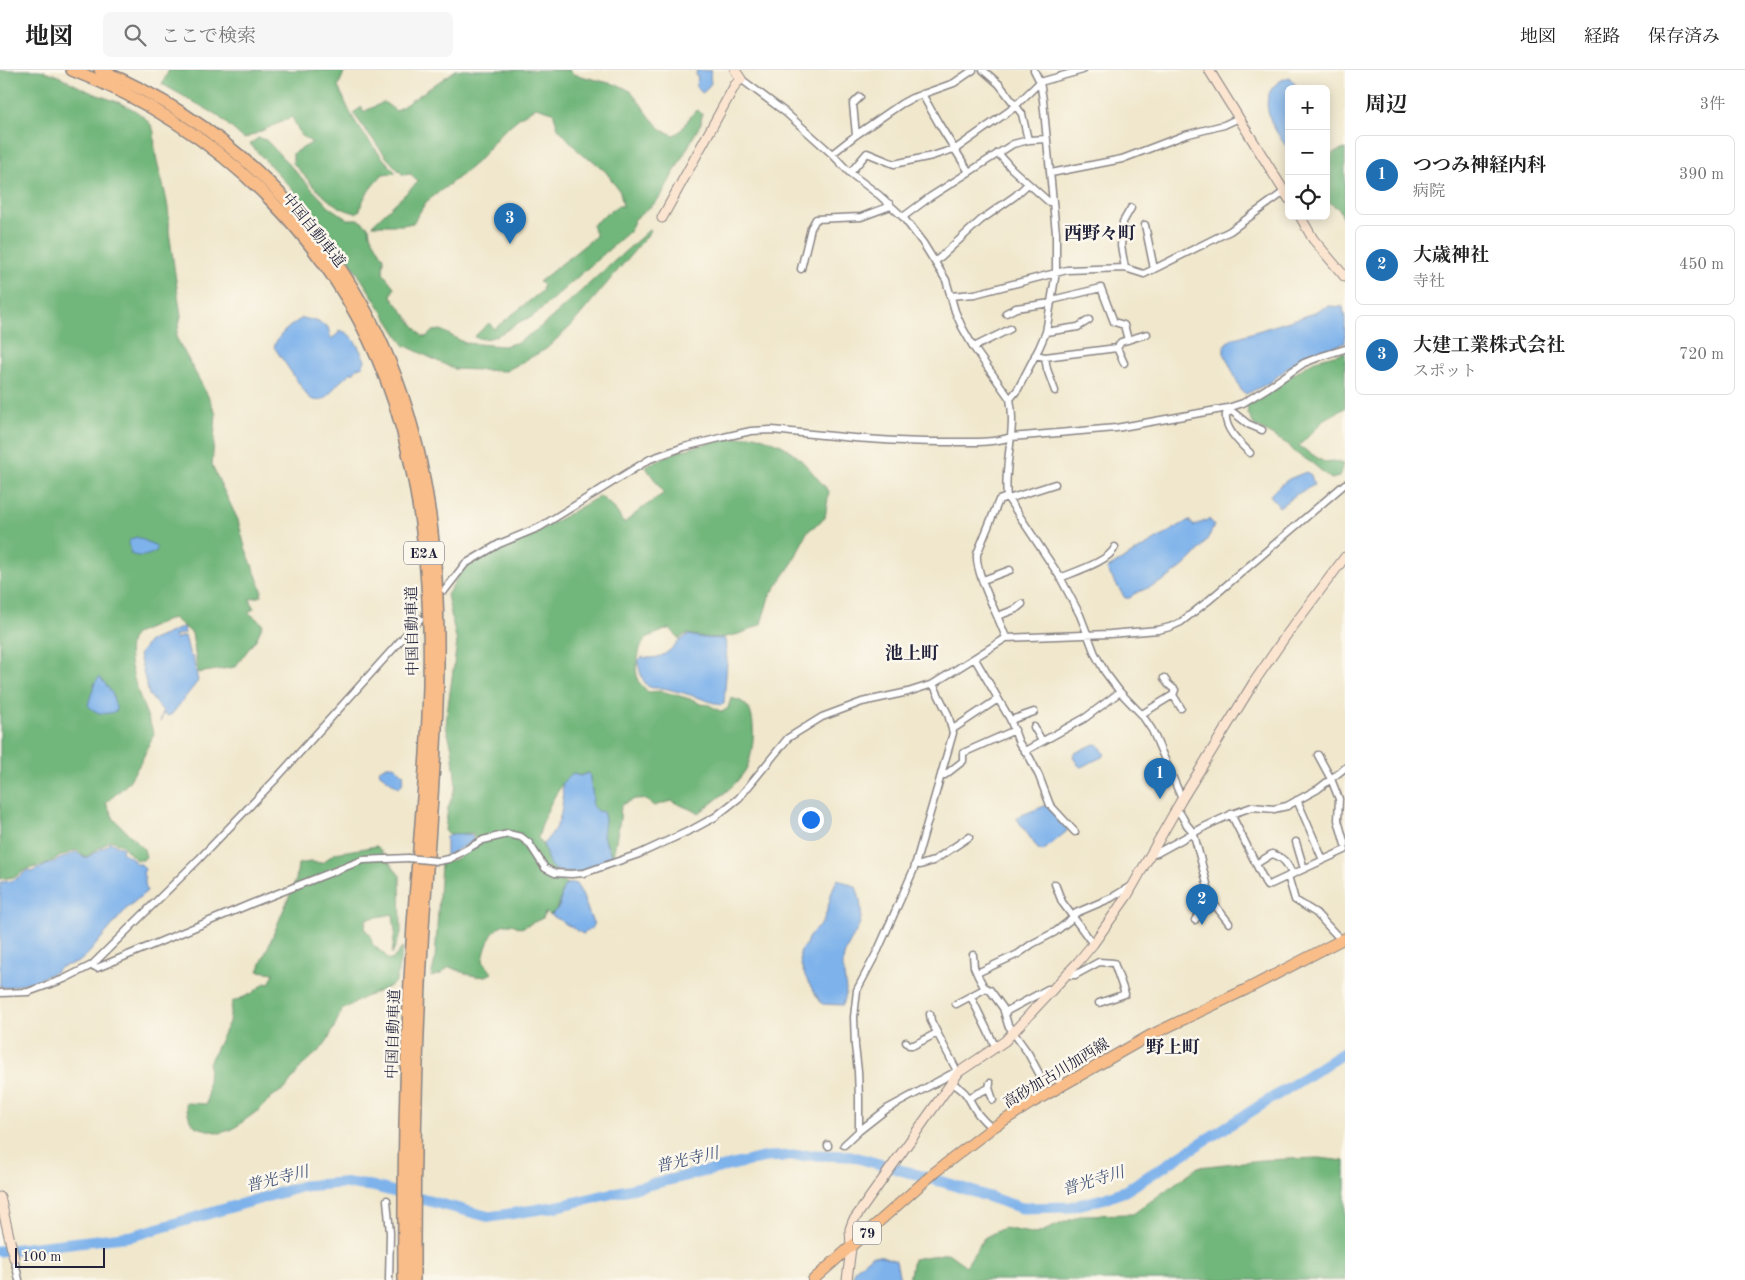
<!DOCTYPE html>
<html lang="ja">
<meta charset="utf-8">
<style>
body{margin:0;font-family:"Old Standard TT","Noto Serif JP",serif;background:#f6f6f6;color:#222}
.controls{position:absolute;right:15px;top:15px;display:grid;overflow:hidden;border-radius:8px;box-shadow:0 2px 12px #0003}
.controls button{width:45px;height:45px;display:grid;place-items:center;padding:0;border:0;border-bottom:1px solid #e0e0e0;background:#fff;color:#222;font:25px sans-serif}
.scale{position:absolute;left:15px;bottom:12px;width:90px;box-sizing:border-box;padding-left:5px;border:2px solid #22223b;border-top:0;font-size:14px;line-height:18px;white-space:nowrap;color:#22223b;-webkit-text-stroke:4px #fbf7ec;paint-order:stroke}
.you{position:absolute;left:810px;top:749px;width:18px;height:18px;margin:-12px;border:4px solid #fff;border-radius:50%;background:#1a73e8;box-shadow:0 0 0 8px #1a73e833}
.badge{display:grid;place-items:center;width:32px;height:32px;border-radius:50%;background:#1f6fb2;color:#fff;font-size:16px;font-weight:700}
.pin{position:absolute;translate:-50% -41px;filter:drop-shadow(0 1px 2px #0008)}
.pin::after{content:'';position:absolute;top:26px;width:18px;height:15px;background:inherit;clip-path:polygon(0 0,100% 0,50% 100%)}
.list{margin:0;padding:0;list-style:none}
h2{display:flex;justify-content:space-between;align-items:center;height:65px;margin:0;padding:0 20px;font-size:21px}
h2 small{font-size:16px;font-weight:400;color:#767676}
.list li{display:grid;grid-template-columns:32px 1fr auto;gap:15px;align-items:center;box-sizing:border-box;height:80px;margin:0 10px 10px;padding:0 10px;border:1px solid #e0e0e0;border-radius:8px}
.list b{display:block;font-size:19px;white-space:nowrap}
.list p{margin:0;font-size:16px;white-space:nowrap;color:#767676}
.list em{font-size:16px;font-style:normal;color:#767676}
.icon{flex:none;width:28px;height:28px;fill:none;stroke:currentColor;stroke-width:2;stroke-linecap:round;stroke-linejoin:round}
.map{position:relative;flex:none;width:1345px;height:1210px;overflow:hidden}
header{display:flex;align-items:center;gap:30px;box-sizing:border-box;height:70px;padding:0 25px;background:#fff;border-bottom:1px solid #e0e0e0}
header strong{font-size:24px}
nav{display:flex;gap:28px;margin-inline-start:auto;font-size:18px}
.search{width:350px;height:45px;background:#f6f6f6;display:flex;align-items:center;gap:12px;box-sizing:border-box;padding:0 18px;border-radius:8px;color:#767676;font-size:19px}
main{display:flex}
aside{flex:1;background:#fff}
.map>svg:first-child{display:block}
</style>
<header>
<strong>地図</strong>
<div class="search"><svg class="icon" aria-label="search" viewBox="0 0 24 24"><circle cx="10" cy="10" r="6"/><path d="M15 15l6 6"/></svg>ここで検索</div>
<nav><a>地図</a><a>経路</a><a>保存済み</a></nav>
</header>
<main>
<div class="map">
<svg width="1345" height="1210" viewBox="0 0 1345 1210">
<rect width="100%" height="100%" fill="#fbf7ec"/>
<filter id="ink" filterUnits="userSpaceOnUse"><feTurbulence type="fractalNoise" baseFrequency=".02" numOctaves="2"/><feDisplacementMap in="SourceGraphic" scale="10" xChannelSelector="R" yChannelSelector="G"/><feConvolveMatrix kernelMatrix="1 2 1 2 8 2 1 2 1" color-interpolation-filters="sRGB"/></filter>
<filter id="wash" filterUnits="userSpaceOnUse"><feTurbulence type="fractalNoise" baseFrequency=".0096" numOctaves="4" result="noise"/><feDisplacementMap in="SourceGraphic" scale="20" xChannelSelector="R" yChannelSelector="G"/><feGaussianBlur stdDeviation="1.12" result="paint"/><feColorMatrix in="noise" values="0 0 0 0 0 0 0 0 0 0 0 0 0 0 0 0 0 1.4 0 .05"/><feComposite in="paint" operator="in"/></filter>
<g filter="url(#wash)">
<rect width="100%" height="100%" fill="#f0e7cc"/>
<path fill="#71b67a" stroke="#4a6c5a" d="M0,0C12,0 26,0 39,0C57,3 72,14 88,21C111,31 135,34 151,55C156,61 154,74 155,81C160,109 171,133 169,161L181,246L176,267L208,326L216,344L212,396L238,450L245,477L262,520L261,526L250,529L254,539L248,542L263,554L257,568L235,597L198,603L192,563L173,548L135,564C117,581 147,643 154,664L141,692L128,713L106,733L114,749L144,779L146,787L143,790H136L122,775L111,770L86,787L76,780L59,787L45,795L27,799L15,807L0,809Z
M169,0H345L338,17C344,27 347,38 353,48C365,68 381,86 396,103L383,104C374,114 363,125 360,140L356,143C328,137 311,113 293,93V83L312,73L301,65L292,47L244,69L217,45L162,14Z
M456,0H570L573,4L621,16L632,22L650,47L663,61L674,65C686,60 687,45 698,40L702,44L701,53L661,126L655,133L635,149L630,161L532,247C511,252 497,275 474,267L489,253L494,259L542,221L543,215L539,212L596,166L592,155L617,136H623L620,122L606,102L591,89L583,86L558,58L553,42L536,37L519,48L500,64L480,89L464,103L426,132L413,153L402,155H372L418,112L411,104L403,105L387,88L353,43L362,37L363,42L384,32L396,41Z
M258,68L266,70L329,137L343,146L348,149H358L369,157L370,164L384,188L383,203L394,217L391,226L422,266L426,267L433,261L441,260L465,273L503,276L519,272L542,256L649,160L651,161L571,256L546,279L506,301L454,299L404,275L342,179L308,136L250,74Z
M1345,79V154L1340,140L1326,130V91L1333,83Z
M1345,282V338L1325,349L1299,376L1324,392L1333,391L1343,394L1339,407L1331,409L1312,393L1294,382L1289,375L1254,355L1248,343L1247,335L1309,294L1319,289Z
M755,365C763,368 773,371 781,375C801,385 813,405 829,421L825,448L807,462L793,492L769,527L761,554C741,565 724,570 702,567C696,566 691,564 686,564L679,569L670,558L646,568L640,578L636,599L638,611L648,622L661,621L694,630L700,634L709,635L722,642L728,638L731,628C735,629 742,631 745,634C758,644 754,687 745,701C735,717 714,731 699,743L671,731L654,736C641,725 636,728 621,735L620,749L613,787L603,766L605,749L603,742L597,741L592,736L593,727L589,703L580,706L573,704C554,720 544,745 538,768C547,778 546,791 556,801V810L567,813C557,824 565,835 550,845L545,842L543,848L521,858C518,857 513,854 510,854C493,852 485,878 483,891L492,903C480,912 461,901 449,897L441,904L431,907L435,890L441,793L453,790L467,783L475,770L473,763L448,764L445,760L448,738L456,716L452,678L446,656L448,636L457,573L447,525L462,500L473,493L503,476L546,457L600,426L614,438L624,453L640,440L664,423L645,396L679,381L713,372Z
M377,776L400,806L401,863L392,884L395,860L393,844L366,849L365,859L371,866L372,874L385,885L387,889L392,890L403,877L396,911L391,916L363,928L342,940L329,968L322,978L301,997L286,1018L273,1026L260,1039L233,1059L220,1063L196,1057L190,1050L185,1033L207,1034L209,993L229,952L232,932L251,924L265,913L269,914L274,903L258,901L296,810L298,794L310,792L322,793L335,783Z
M1319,1088L1345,1091V1210H909L913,1189L948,1183L966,1196L984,1168L1003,1158L1036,1164L1082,1145L1133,1144L1198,1097L1262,1090Z"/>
<path fill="#7eb2eb" stroke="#506a93" d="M697,0L712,1L710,6L711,13L705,21L702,23C698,18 694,15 698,9L696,4Z
M1289,7L1299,19H1289V80C1276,63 1256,34 1275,15C1280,11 1284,8 1289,7Z
M1329,236L1343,237L1345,249V273L1299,289L1269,313L1246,324L1241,320L1224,283V277L1226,273L1232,269L1315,243L1316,241Z
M303,248L316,251L328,257L331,269L339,263V260C354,263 359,279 365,290L363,296L357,298L353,303H350C347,306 344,308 341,311C330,320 326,337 309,328L274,277C277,265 293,253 303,248Z
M1306,402L1311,405L1314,415L1297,424L1279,437L1270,425L1279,416L1289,409Z
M1209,449L1214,455C1206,479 1178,504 1155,515C1148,518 1140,521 1134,524L1130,528H1125L1107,500L1108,498L1189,450L1194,456Z
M137,467L154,475L156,477L157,480C150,486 139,488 131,484L129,472L131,469Z
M183,557L185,563L174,566L176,570L177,568L185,566L190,586L193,587L198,611L172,644L168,646L164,643L160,652L163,641L149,625L139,585L148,572Z
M688,565L704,568L725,569L727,591L724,634L720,635C703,629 686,623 668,619C662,617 654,619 649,617C643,614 637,596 639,590L642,587C667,592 671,575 688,565Z
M100,607L112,623L117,641C106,645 96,645 88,635L95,612Z
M1094,674L1099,675L1104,683V686L1081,697L1078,695L1073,686L1075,683Z
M387,696H394L404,705L402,714L399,718L380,704L379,700Z
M589,703L593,727L592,736L597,741L603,742L605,749L603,766L612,787L616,784V788L613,790L612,787L608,786L607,794C594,800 557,811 549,793C546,787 546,780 543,774C562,754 564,739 562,713L573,704L580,706Z
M1047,735L1067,758V761L1043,781L1038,779L1017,749V747Z
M464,764L472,765L473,771L446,786V767L449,765Z
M110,772L123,778L122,782L132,788L136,794H141L145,799L143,803C146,809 144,815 147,821L127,838L88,884L79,892L61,897L55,902L37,910L6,918L0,916V812C15,812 17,808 28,800L31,802L76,782L86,788L106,776Z
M838,809L856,817C860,826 863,843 860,852C856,866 844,877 843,892C842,909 850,917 843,935L822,934C814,922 795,895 801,880C802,878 805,876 806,874C807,872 807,869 809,867C812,861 818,858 822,853C830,839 829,821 838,809Z
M575,813C585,825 586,840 594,854L593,857L583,864L551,845L559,837L563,818L567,814Z
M872,1185L882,1186L896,1191L900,1210H853L854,1200Z"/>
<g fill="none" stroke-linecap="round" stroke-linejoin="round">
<path stroke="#7eb2eb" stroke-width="11" d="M0,1181L132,1166L303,1116L341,1113L372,1116L490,1147L559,1136L766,1087L816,1085L851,1086L950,1114L1022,1138L1070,1137L1106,1128L1125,1121L1345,982"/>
</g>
</g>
<g filter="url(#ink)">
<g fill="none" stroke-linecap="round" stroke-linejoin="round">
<defs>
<path id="street" d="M983,0L999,14L1022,44L1028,70
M741,9L785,42L832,84L850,103L879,125L903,147L923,173L946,210L955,241L962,257L974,278L1010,329C1017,361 1003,395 1007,427L1060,507L1080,545L1095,584L1105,602L1120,622L1142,645L1152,660L1182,729
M922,24L939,54L969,102
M856,65L853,34L860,27
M998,83L1012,99L1049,132L1053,131
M832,84L856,65L901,34L912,28L954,13L973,0
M850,103L867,83L894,94L932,86L957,78L1012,39L1040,12L1083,0
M1051,103L1122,89L1185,65L1224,55L1239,48
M903,147L930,127L1013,74L1029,70L1047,69
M1145,155L1154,199
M935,192L981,150L1015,126L1028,114
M1125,198L1121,176L1123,152L1131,138
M801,199L811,158L816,149L861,147L888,137L890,134
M950,226L975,224L1067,200L1125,198L1144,204L1230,161L1284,122
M1052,230L1101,218L1114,252L1124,255L1128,270
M1006,243L1016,238L1051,233
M1046,262L1078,257L1089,250
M974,277L1010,259
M1117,278L1124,293
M1035,285L1045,287L1117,278L1121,272L1147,264
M1045,287L1047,299L1055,321
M1010,329L1018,319L1039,278L1046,262L1056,202V163L1043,30L1040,12L1034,0
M1229,339L1248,354L1262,360
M1231,341L1226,344C1224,359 1241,374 1250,383
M1008,429L1055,414
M1060,508C1074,502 1110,491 1115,477
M983,510L1010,500
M445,520L465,494L499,474L540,457L650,389L684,377L724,367L751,361L771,360C832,366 893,373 955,372C974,372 993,373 1011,367L1116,358L1228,338L1243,333L1266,319L1304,293L1322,286L1345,279
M998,546L1016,539L1022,534
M1006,568C999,547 975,504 977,484L999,430L1007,427
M975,589L1010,649L1019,673L1030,688L1039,706L1050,735L1075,762
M1164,608L1168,614L1175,620L1173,625L1181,638
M1142,644L1173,625
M1011,650L1034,642
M1034,657L1042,671
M953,659L998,629
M1025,681L1085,648L1120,622
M1318,685L1331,709L1339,729L1338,750L1345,775
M942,705H945L963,691V683L1015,660
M1297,730L1323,790
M1176,739C1184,745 1183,754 1193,761L1210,825L1215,835L1229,853
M1231,744L1267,816L1345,780
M1296,772L1304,799
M1150,785L1157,783L1206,756L1232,744L1252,737L1274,739L1287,736L1318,719L1345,698
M438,791L449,789L483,770L508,764L521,767L529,773L545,798L555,803L571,804L584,803L639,784L693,759L715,747L739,728L788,668L822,647L862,632L908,622L933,614L1006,568L1110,564L1158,560L1170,557L1181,552L1208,531L1345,414
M915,794L920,795L933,791L969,767
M1256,794L1272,784C1283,787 1288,794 1292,804
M1288,806L1295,830L1316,843L1341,870
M1055,814L1062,832L1093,874
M1195,850L1200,843L1215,835
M973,885L974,897L978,906L984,917L990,920L1003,938L1008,955L1028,983L1041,1007L1046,1008L1055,1007L1063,1015
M92,895L97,898L253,833L363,790L408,788
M977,903L1018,884L1032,874L1055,862L1069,851L1076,843L1111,828L1129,817L1131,818
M1068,903L1071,905H1075L1099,892L1114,893L1125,924L1099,933
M0,923L28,922L64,909L92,895L199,789L274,711L420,549
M971,927L996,978
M956,934L986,918
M1005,942L1048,919L1053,920
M930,944L931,951L957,1001
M906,972L909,975H914L937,963
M952,1013C970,1024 967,1028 978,1044C982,1049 987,1054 992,1058
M990,1013L989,1018L993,1030
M970,1027L989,1018
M859,1061L887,1039L957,1001L959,1002
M844,1075L859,1061V1028L858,1001L855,976L854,947L857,920L878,880L914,799L953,663L948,644L933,614
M828,1076V1075
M387,1130L390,1163L389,1210
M14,1188L19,1210"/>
<path id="secondary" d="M1209,0L1289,129
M1300,146L1313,169L1345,207
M662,148L735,15L741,9L735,0
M0,1127L14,1188
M847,1210L851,1178L850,1159L853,1151L959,1002L1005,971L1078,892L1093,874L1127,826L1182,729L1254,612L1285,567L1345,487"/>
<path id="primary" d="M813,1210L935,1102L992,1058L1030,1034L1149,966L1247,919L1345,868"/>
<path id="highway" d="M72,0C223,58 343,178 394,332C413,391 423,452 427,514C435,627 421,742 413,855C406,973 403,1091 404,1210
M100,0C175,31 242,80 296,141C479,350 439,604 423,858C416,975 414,1093 414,1210"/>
</defs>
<use href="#street" stroke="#898484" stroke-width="9"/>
<use href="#secondary" stroke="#898484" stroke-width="11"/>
<use href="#primary" stroke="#898484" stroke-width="12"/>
<use href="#highway" stroke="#898484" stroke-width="14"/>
<use href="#street" stroke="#fff" stroke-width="6"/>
<use href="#secondary" stroke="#fce5d0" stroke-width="9"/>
<use href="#primary" stroke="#f8bd89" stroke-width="10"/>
<use href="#highway" stroke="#f8bd89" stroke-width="11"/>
<defs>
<path id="street-bridge" d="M408,788L438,791"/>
</defs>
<use href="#street-bridge" stroke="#898484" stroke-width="9" stroke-linecap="butt"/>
<use href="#street-bridge" stroke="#fff" stroke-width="6"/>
</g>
</g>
<g text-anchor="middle" stroke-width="5" stroke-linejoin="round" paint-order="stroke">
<g fill="#fbf7ec" stroke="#636270" stroke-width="1">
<rect x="404" y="471.5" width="40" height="23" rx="4"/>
<rect x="853" y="1151.5" width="28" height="23" rx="4"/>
</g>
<g font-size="14" font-weight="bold" fill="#22223b">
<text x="424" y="488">E2A</text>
<text x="867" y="1168">79</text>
</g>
<g font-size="15" fill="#22223b" stroke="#fbf7ec">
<text transform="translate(314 160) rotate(51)" y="5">中国自動車道</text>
<text transform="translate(412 561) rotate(-91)" y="5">中国自動車道</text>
<text transform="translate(393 964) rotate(-88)" y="5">中国自動車道</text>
<text transform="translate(1056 1003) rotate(-31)" y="5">高砂加古川加西線</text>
</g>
<g font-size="16" font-style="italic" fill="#425479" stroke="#fbf7ec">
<text transform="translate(687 1089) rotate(-13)" y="6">普光寺川</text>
<text transform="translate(277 1108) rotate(-14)" y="6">普光寺川</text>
<text transform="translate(1093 1110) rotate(-17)" y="6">普光寺川</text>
</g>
<g font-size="18" font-weight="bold" fill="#22223b" stroke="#fbf7ec">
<text x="1100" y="169">西野々町</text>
<text x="912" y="589">池上町</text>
<text x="1173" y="983">野上町</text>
</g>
</g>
</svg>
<div class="controls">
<button>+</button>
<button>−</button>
<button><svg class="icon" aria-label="locate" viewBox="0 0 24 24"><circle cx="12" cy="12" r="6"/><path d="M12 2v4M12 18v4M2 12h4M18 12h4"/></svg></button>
</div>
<div class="scale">100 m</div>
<div class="you"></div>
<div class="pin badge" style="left:1160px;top:729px">1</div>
<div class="pin badge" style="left:1202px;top:855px">2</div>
<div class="pin badge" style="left:510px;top:174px">3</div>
</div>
<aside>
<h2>周辺<small>3件</small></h2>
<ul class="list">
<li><span class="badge">1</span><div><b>つつみ神経内科</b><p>病院</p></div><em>390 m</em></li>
<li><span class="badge">2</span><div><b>大歳神社</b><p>寺社</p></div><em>450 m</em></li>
<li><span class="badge">3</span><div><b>大建工業株式会社</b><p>スポット</p></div><em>720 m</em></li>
</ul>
</aside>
</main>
